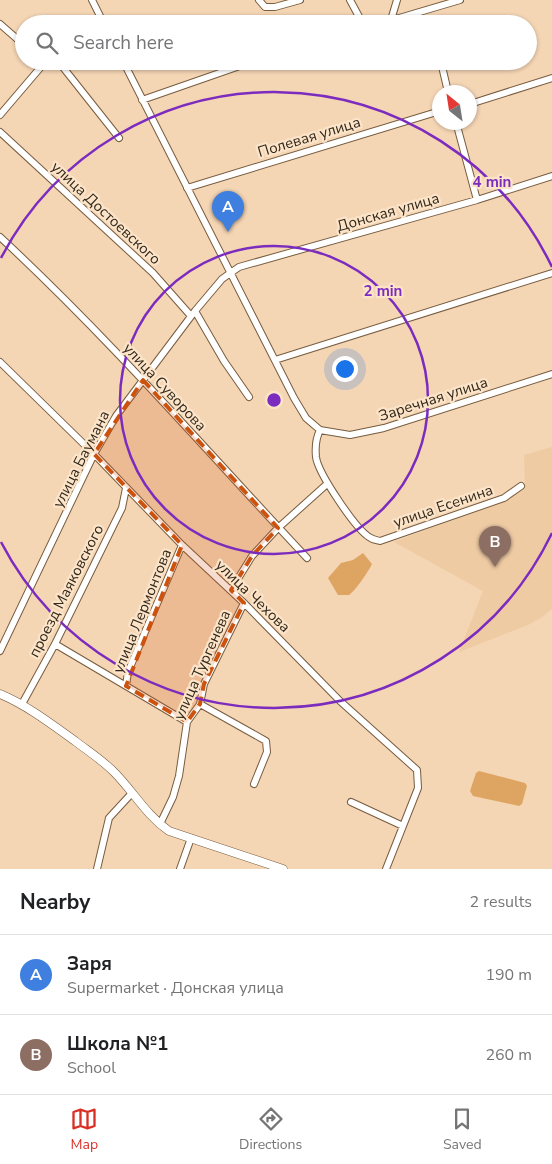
<!DOCTYPE html>
<meta charset="utf-8">
<style>
body{margin:0;font-family:"Nunito Sans",sans-serif;background:#f2f2f2;color:#202124}
.compass{position:absolute;left:432px;top:85px;width:45px;height:45px;border-radius:50%;background:#fff;box-shadow:0 1px 4px #0004;rotate:330deg}
.you{position:absolute;left:344px;top:368px;width:18px;height:18px;margin:-12px;border:4px solid #fff;border-radius:50%;background:#1a73e8;box-shadow:0 0 0 8px #1a73e833}
.badge{display:grid;place-items:center;width:32px;height:32px;border-radius:50%;background:#d93025;color:#fff;font-size:16px;font-weight:700}
.pin{position:absolute;translate:-50% -41px;filter:drop-shadow(0 1px 2px #0008)}
.pin::after{content:'';position:absolute;top:26px;width:18px;height:15px;background:inherit;clip-path:polygon(0 0,100% 0,50% 100%)}
.list{margin:0;padding:0;list-style:none}
h2{display:flex;justify-content:space-between;align-items:center;height:65px;margin:0;padding:0 20px;font-size:21px}
h2 small{font-size:16px;font-weight:400;color:#757577}
.list li{display:grid;grid-template-columns:32px 1fr auto;gap:15px;align-items:center;box-sizing:border-box;height:80px;padding:0 20px;border-top:1px solid #e0e0e0}
.list b{display:block;font-size:19px;white-space:nowrap}
.list p{margin:0;font-size:16px;white-space:nowrap;color:#757577}
.list em{font-size:16px;font-style:normal;color:#757577}
.icon{flex:none;width:28px;height:28px;fill:none;stroke:currentColor;stroke-width:2;stroke-linecap:round;stroke-linejoin:round}
.map{position:relative;flex:none;width:552px;height:869px;overflow:hidden}
.search{position:absolute;background:#fff;box-shadow:0 1px 4px #0004;left:15px;right:15px;top:15px;height:55px;display:flex;align-items:center;gap:12px;box-sizing:border-box;padding:0 18px;border-radius:28px;color:#757577;font-size:19px}
.sheet{height:225px;background:#fff}
nav{display:flex;justify-content:space-around;align-items:center;box-sizing:border-box;height:70px;border-top:1px solid #e0e0e0;background:#fff;font-size:14px;color:#757577}
nav a{display:grid;justify-items:center;gap:2px}
nav .on{color:#d93025}
.map>svg:first-child{display:block}
</style>
<div class="map">
<svg width="552" height="869" viewBox="0 0 552 869">
<rect width="100%" height="100%" fill="#f4d5b4"/>
<path fill="#efcba4" d="M552,447V609L541,618L528,625L459,652L483,591L394,542L512,497L525,486L524,455Z"/>
<path fill="#dea562" d="M363,553L372,564C368,572 356,590 349,595H338L328,578L341,563L353,560Z
M479,771L525,783L527,786L522,804L519,806L473,796L470,791L476,773Z"/>
<g fill="none" stroke-linecap="round" stroke-linejoin="round">
<defs>
<path id="minor" d="M92,0L104,24
M259,0L265,7H275L300,0
M350,0L363,24
M391,20L397,0
M0,24L24,45
M379,24L460,0
M58,61L119,138
M123,61L294,398L306,418L320,430
M441,62L448,92
M142,100L254,61
M470,104L552,78
M0,115L46,61
M456,122L477,200
M0,132L153,273L191,316
M187,188L440,111
M0,237C109,338 206,450 307,558
M195,311L224,361L249,397
M275,360L552,273
M0,362L94,454L182,545L244,603L340,701L417,770L418,788L386,869
M320,430C316,438 315,447 316,457C318,473 355,528 369,537C373,540 377,540 380,541L504,498L521,486
M320,430L350,435L384,428L552,374
M231,590L252,556L278,528L327,484
M55,644L187,722
M0,651L94,454L116,416L195,311L222,279L239,267L477,200L552,176
M126,686L128,672L182,545
M22,704L55,644L122,508L126,488
M200,704L266,741L267,752L254,784
M351,802L403,826
M160,824L173,797L179,776L187,722L200,704L204,684L244,603
M97,869L109,818L132,793
M180,869L191,838"/>
<path id="tertiary" d="M0,694C28,706 50,723 75,741C88,751 102,760 114,772C133,791 146,815 169,831L283,869"/>
</defs>
<use href="#minor" stroke="#775c3f" stroke-width="8"/>
<use href="#tertiary" stroke="#775c3f" stroke-width="9"/>
<use href="#minor" stroke="#fff" stroke-width="6"/>
<use href="#tertiary" stroke="#fff" stroke-width="8"/>
</g>
<path fill="#cd520e" fill-opacity="0.2" stroke="#cd520e" stroke-width="4" stroke-dasharray="10 6" stroke-linejoin="round" d="M143,380L278,528L252,556L231,590L244,603L204,684L200,704L187,722L126,686L182,545L94,454Z"/>
<g fill="none" stroke="#7b2cbf" stroke-width="2.5">
<circle cx="274" cy="400" r="154"/>
<path d="M552 533A308 308 0 0 1 1 542M1 258A308 308 0 0 1 552 267"/>
</g>
<g text-anchor="middle" stroke-width="4.5" stroke-linejoin="round" paint-order="stroke">
<g font-size="15" fill="#33281b" stroke="#fce4c9">
<text transform="translate(309 137) rotate(-17)" y="5">Полевая улица</text>
<text transform="translate(388 212) rotate(-16)" y="5">Донская улица</text>
<text transform="translate(106 213) rotate(43)" y="5">улица Достоевского</text>
<text transform="translate(165 387) rotate(47)" y="5">улица Суворова</text>
<text transform="translate(433 399) rotate(-18)" y="5">Заречная улица</text>
<text transform="translate(81 459) rotate(-63)" y="5">улица Баумана</text>
<text transform="translate(443 506) rotate(-19)" y="5">улица Есенина</text>
<text transform="translate(66 591) rotate(-63)" y="5">проезд Маяковского</text>
<text transform="translate(253 596) rotate(44)" y="5">улица Чехова</text>
<text transform="translate(142 611) rotate(-68)" y="5">улица Лермонтова</text>
<text transform="translate(202 665) rotate(-66)" y="5">улица Тургенева</text>
</g>
</g>
<circle cx="274" cy="400" r="8" fill="#7b2cbf" stroke="#fce4c9" stroke-width="2.5"/>
<g font-size="15" text-anchor="middle" font-weight="bold" fill="#7b2cbf" stroke="#fce4c9" stroke-width="4.5" stroke-linejoin="round" paint-order="stroke">
<text x="492" y="187">4 min</text>
<text x="383" y="296">2 min</text>
</g>
</svg>
<svg class="compass" viewBox="-18 -18 36 36"><path d="M0-13l5 13h-10z" fill="#e53935"/><path d="M0 13l5-13h-10z" fill="#757577"/></svg>
<div class="you"></div>
<div class="pin badge" style="left:228px;top:232px;background:#3f7fe0">A</div>
<div class="pin badge" style="left:495px;top:567px;background:#8d6e63">B</div>
<div class="search"><svg class="icon" aria-label="search" viewBox="0 0 24 24"><circle cx="10" cy="10" r="6"/><path d="M15 15l6 6"/></svg>Search here</div>
</div>
<section class="sheet">
<h2>Nearby<small>2 results</small></h2>
<ul class="list">
<li><span class="badge" style="background:#3f7fe0">A</span><div><b>Заря</b><p>Supermarket · Донская улица</p></div><em>190 m</em></li>
<li><span class="badge" style="background:#8d6e63">B</span><div><b>Школа №1</b><p>School</p></div><em>260 m</em></li>
</ul>
</section>
<nav>
<a class="on"><svg class="icon" aria-label="map" viewBox="0 0 24 24"><path d="M3 6l6-2 6 2 6-2v14l-6 2-6-2-6 2zM9 4v14M15 6v14"/></svg>Map</a>
<a><svg class="icon" aria-label="directions" viewBox="0 0 24 24"><path d="M12 3l9 9-9 9-9-9zM9 14v-3h6M13 9l2 2-2 2"/></svg>Directions</a>
<a><svg class="icon" aria-label="saved" viewBox="0 0 24 24"><path d="M7 4h10v16l-5-4-5 4z"/></svg>Saved</a>
</nav>
